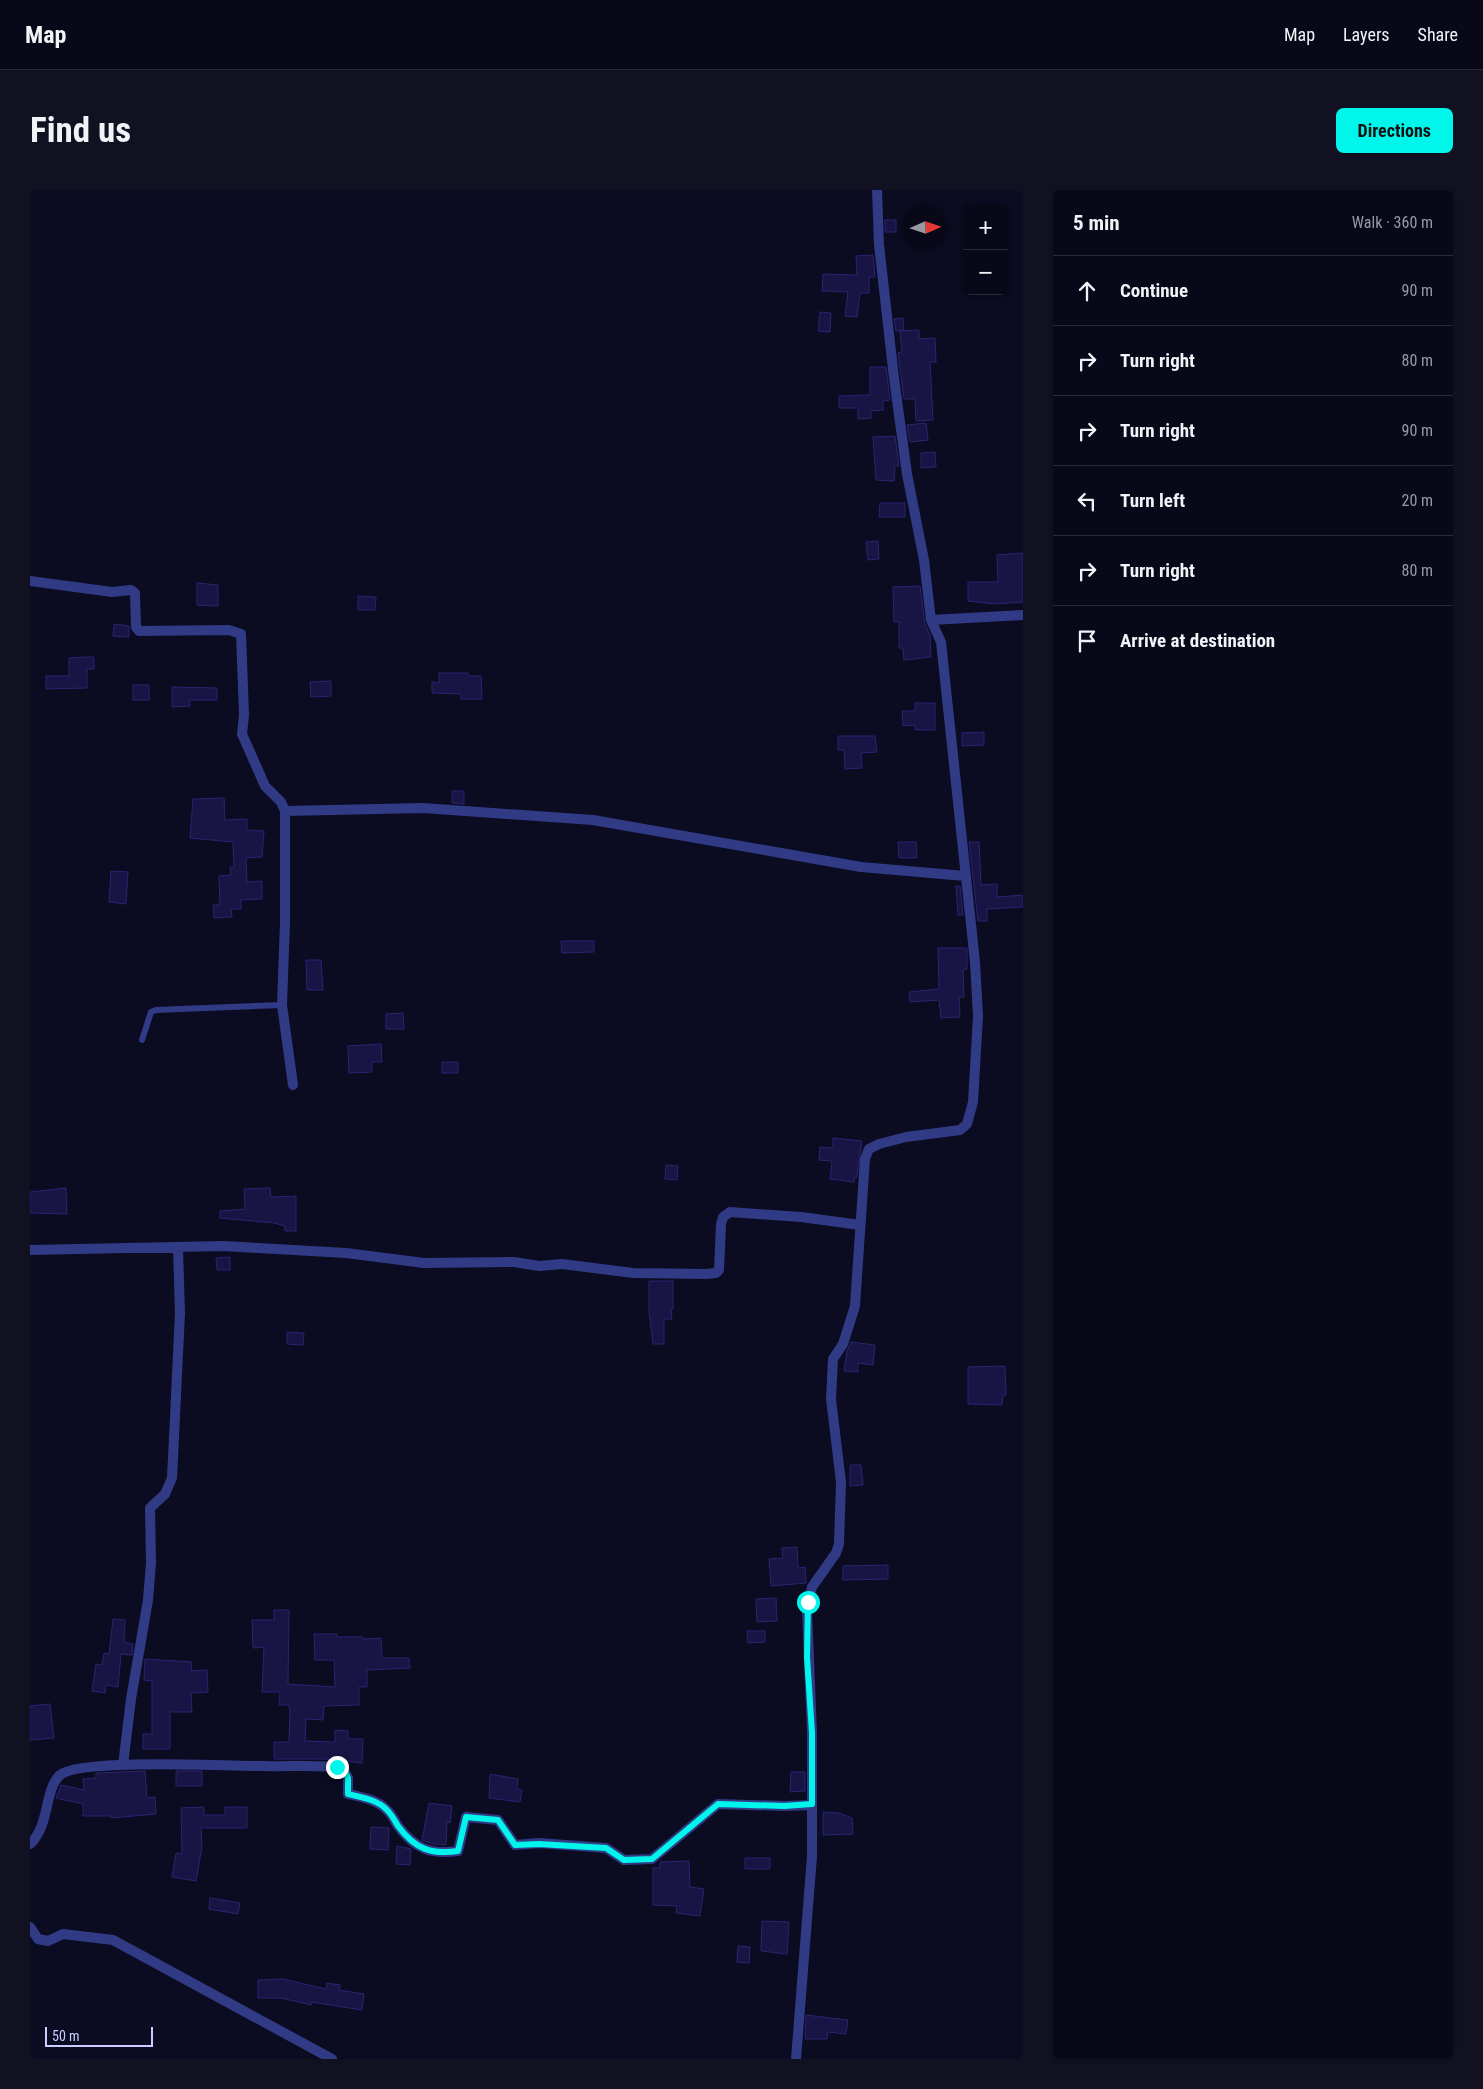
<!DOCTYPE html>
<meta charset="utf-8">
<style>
body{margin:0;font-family:"Roboto Condensed",sans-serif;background:#112;color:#f1f3f6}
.controls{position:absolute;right:15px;top:15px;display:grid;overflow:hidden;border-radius:8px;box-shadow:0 1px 4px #0004}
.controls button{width:45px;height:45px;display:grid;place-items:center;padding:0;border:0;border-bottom:1px solid #292938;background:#080819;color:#f1f3f6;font:25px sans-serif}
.compass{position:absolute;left:873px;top:15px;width:45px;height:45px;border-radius:50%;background:#080819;box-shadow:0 1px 4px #0004;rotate:87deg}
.scale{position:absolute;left:15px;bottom:12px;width:108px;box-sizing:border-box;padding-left:5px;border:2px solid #cbcdff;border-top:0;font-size:14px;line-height:18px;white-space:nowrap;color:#cbcdff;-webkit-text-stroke:4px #0b0b21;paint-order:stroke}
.stop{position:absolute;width:15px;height:15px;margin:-11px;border:4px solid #00f6ea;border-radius:50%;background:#fff}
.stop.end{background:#00f6ea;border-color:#fff;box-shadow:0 1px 5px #0008}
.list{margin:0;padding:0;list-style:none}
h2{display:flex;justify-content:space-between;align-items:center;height:65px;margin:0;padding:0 20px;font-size:21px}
h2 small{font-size:16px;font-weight:400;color:#989aa2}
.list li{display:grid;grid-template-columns:32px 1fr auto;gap:15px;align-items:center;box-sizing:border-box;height:70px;padding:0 20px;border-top:1px solid #292938}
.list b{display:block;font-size:19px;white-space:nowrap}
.list em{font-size:16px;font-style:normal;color:#989aa2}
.icon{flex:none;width:28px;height:28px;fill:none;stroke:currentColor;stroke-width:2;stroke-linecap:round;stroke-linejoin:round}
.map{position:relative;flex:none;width:993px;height:1869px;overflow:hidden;border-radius:8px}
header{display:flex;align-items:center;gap:30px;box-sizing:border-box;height:70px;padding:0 25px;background:#080819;border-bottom:1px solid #292938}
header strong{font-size:24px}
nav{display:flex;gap:28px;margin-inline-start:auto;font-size:18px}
.intro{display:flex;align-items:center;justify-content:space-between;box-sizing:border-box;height:120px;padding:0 30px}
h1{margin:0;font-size:35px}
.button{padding:12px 22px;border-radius:8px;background:#00f6ea;color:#111;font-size:18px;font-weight:700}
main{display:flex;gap:30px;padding:0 30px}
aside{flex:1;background:#080819;border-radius:8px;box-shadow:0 1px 4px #0004}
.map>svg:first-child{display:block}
</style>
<header>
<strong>Map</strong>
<nav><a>Map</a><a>Layers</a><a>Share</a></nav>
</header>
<div class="intro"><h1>Find us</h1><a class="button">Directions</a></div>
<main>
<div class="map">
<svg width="993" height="1869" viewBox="0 0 993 1869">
<rect width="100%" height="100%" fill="#0b0b21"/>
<path fill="#181544" stroke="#292572" d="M855,30H866V42H855Z
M843,65L845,87H839V103H830L827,127L815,126L818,102L792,101L793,84L827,85L826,66Z
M790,122L801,123L800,142L788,141Z
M873,128L874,140L866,141L864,129Z
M889,140V149L905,148L906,172H900L903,230L886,231L885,209H874L868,163L872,162L870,141Z
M840,177H856L860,210L853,211V220L841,221V228L828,229V218H809V206L840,205Z
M896,233L898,250L880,252L877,235Z
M865,246L869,276H865L864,291L846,290L843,247Z
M905,262L906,277L891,278V263Z
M850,313H875V327H849Z
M848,351L849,369L838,370L836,352Z
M993,363V412L964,414L938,411V392H968L967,365Z
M167,393L188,395V416L167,415Z
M890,396L895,434L900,445L901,467L874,470L873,458H869V432H864L863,397Z
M328,406L346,407L345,420H328Z
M84,434L99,436V447L83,446Z
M54,467H64V479H57V498L16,499V486H39V468Z
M409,483H438V486H451L452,509H431V504L402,503V492L409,493Z
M301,491V506L281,507L280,492Z
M103,495H119V510H103Z
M142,497L187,498V510H159L160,516L142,517Z
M885,513H905V540H885V535L873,536L872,521H885Z
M954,542V555L932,556V543Z
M808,546H845L847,562L831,563L832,578L815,579L814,560H808Z
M422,601H434V614L422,613Z
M194,608L195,630L217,629V640L234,641L232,667L216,668L217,692L232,691V709L211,710V719H201L202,727L184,728L183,715H190L189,686L201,685L200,677H204L203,652L160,648L163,609Z
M868,652H886L887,668H869Z
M939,652H949L951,695L967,694V707L993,705V717L957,719V731H948Z
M81,681L98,682L96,714L79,712Z
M926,696H930L933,725H928Z
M531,751H564V762L532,763Z
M908,758H937V779L933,780L934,807H929L930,827L911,828L909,810L880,812L879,802L909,799Z
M276,770H291L293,800H277Z
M373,823L374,839H356V824Z
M351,854L352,872H342V882L319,883L318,856Z
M412,872H428V883H412Z
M803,948L832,951L827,987H825L824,992L800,989L802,971L789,970L790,957L803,958Z
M636,975L648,976L647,990L635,989Z
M36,998L37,1024L0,1023V1002Z
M240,998L241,1007L266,1006V1041H255V1036L244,1033L190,1028V1021L215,1019L214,999Z
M200,1067V1080H187L186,1068Z
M619,1091H643V1119H641L642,1129H634V1154H623L619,1122Z
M257,1142L274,1143L273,1155L257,1154Z
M821,1152L845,1155L843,1175L828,1173V1182L814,1181L817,1161Z
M975,1176L976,1205H973L972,1215L938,1214V1177Z
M820,1275H831L833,1295L820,1296Z
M767,1357L768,1378L775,1377L776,1393L741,1396L739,1369L753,1368L752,1358Z
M858,1375V1389L813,1390V1376Z
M746,1408L747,1431L727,1432L726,1409Z
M244,1420H259L258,1494L305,1497L304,1470H285L284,1444H307V1447H333V1449L351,1448L352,1468H379L380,1478L337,1480V1497H329V1515L294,1516L293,1530L276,1529L275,1551L305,1552V1540L318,1541V1549H333L332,1573L294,1569H244V1552H259L260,1519L258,1515H249L250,1502H232L234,1457L223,1458L222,1430H244Z
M83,1429L95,1430L94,1452L103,1454L102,1465L91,1464L88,1497L76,1495L75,1503L62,1501L66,1474L72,1475L74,1463L79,1464Z
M717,1441H735V1452L718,1453Z
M115,1469L162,1472L161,1481L177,1480L178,1502L161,1503L162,1522H140V1559H113V1544H122V1491L114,1490Z
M20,1514L24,1548L0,1550V1516Z
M115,1581L117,1608L125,1607L126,1624L81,1628V1626H53V1614L26,1608L31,1595L54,1600L53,1589L66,1588V1583Z
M146,1581H172V1596H146Z
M761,1582H775V1601L760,1602Z
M460,1584L488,1589L487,1599L492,1600L490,1612L459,1608Z
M399,1613L422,1616L420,1633L417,1632L416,1655L403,1654L392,1650Z
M174,1617V1625H195V1617H217V1638H171L172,1657L166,1691L142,1687L146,1663L152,1664L151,1618Z
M793,1622L809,1623L822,1628L823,1644L793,1645Z
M341,1637L359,1638L358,1660L340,1659Z
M367,1656L381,1659L380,1675L366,1674Z
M715,1668H740V1679H715Z
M659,1671L660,1697L674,1699L670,1726L646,1723L647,1716L623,1715V1678H630V1672Z
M180,1708L210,1713L208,1724L179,1719Z
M732,1731L759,1732L757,1764L731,1761Z
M708,1756L720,1757L719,1773L707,1772Z
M253,1789L296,1799L297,1793L310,1795L309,1800L334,1804L332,1820L281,1812V1815L251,1808H228V1790Z
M776,1825L818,1830L816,1844L798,1842L797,1849H775Z"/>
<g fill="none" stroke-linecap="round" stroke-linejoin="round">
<path stroke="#313a85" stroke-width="6" d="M112,850L121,822L126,820L252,815"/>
<path stroke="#313a85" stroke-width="10" d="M847,0L849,55L864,188L877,284L894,370L901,430
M0,391L82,402L101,400L105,403L106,437L109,441L199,440L211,444L214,525L212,544L235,596L251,612L255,621L393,618L563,630L831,677L935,686
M255,621V732L252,815L263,895
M0,1060L193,1056L316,1063L394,1073L484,1072L509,1076L532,1074L603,1083L676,1084L686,1083L689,1080L691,1034L693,1027L700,1022L771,1027L830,1035
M93,1575L101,1509L118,1410L121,1373L120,1318L135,1304L142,1288L150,1123L148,1058
M0,1654C20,1636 14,1600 30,1585C49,1568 201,1576 234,1576C260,1577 287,1574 313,1578L318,1588V1604C332,1607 348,1610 357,1620C362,1625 365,1631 368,1636C385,1659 401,1665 428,1661L436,1627L468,1630L485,1655L509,1653L576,1658L594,1670L622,1669L688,1614L754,1616L782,1615
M0,1737L8,1749L18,1751L33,1744L83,1750L302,1869
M766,1869L782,1666V1543L777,1420L782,1397L806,1363L809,1354L811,1292L801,1209L803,1169L813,1154L825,1116L835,969L839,959L849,954L876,947L930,940L937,934L943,912L948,826L945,772L911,452L901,430L993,425"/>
</g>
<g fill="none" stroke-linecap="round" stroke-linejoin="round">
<path stroke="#00f6ea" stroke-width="6" d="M307,1577L314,1578L318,1588V1604C331,1607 348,1610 357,1620C362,1625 365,1631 368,1636C385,1659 401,1665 428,1661L436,1627L468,1630L485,1655L509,1654L576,1658L594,1670L622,1669L688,1614L754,1616L782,1614V1543L777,1467L778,1412"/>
</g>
</svg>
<div class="controls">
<button>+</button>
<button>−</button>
</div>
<svg class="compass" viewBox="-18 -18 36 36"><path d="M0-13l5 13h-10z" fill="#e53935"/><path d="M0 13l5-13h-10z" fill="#989aa2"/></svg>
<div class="scale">50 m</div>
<div class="stop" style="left:778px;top:1412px"></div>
<div class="stop end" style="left:307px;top:1577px"></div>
</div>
<aside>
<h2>5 min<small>Walk · 360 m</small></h2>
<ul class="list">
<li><svg class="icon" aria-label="ahead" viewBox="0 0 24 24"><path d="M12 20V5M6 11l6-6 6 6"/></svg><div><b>Continue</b></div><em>90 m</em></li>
<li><svg class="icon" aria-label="right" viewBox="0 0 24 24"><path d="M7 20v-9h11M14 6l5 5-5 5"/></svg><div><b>Turn right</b></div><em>80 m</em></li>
<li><svg class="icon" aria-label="right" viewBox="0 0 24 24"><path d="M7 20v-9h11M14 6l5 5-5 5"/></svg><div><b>Turn right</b></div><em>90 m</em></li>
<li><svg class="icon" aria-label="left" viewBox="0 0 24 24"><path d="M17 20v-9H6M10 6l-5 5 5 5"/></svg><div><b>Turn left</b></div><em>20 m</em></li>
<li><svg class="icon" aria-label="right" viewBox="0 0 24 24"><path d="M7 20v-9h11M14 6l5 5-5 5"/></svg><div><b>Turn right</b></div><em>80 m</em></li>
<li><svg class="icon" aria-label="arrive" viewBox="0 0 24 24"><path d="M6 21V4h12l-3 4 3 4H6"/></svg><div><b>Arrive at destination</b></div></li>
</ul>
</aside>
</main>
